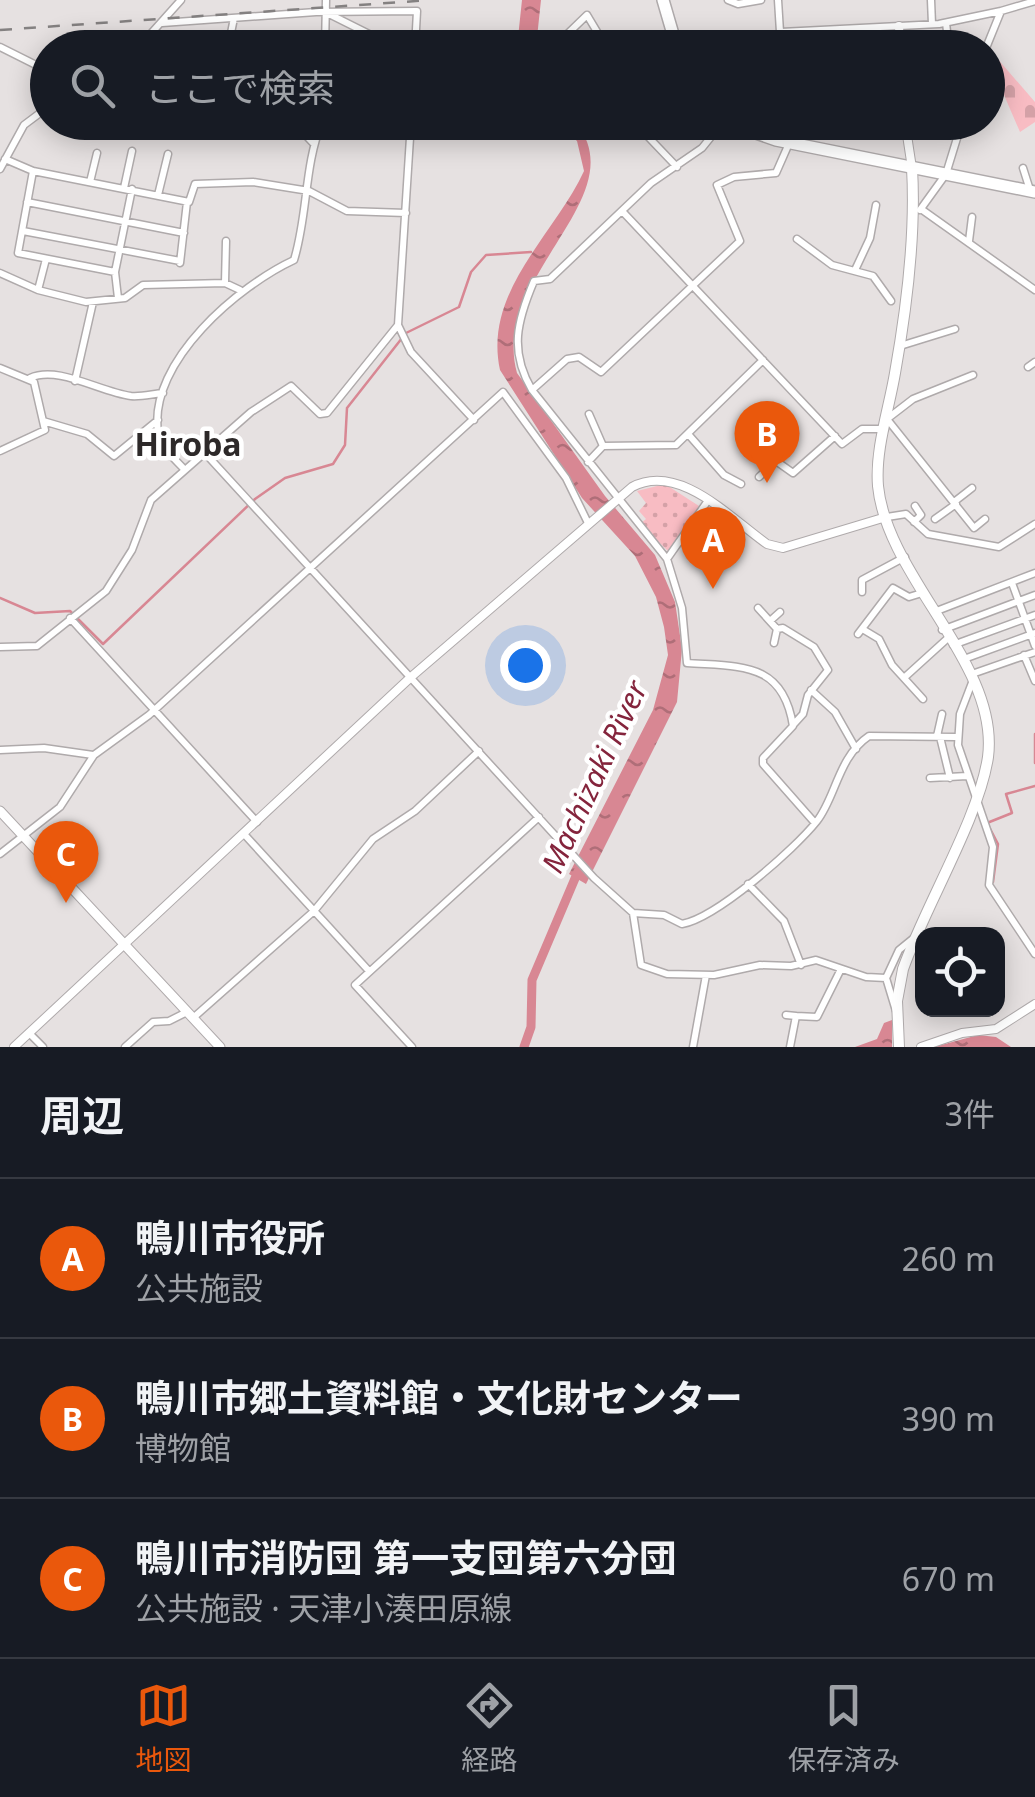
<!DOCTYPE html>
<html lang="ja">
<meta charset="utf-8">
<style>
body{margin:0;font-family:"Noto Sans","Noto Sans JP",sans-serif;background:#20242c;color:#f1f3f6}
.controls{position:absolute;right:30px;bottom:30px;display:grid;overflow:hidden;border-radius:20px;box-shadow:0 5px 25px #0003}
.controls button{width:90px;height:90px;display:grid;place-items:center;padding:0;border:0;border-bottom:2px solid #363941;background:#171b24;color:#f1f3f6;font:50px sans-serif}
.you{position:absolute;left:525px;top:665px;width:35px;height:35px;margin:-25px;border:8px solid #fff;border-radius:50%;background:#1a73e8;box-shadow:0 0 0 15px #1a73e833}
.badge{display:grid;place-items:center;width:65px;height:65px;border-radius:50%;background:#ea580c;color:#fff;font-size:32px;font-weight:700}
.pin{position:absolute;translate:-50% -82px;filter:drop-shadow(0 2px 5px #0008)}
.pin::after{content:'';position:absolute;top:52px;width:35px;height:30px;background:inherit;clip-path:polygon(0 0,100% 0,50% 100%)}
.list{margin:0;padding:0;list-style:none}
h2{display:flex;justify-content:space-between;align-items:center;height:130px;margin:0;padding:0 40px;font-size:42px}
h2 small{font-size:32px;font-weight:400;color:#9ea1a6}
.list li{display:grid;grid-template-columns:65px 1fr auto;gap:30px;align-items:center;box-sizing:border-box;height:160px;padding:0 40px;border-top:2px solid #363941}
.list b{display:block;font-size:38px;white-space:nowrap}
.list p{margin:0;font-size:32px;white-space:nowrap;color:#9ea1a6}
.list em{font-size:32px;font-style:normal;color:#9ea1a6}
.icon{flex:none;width:55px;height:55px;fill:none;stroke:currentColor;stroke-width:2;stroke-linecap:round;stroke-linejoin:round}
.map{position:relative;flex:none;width:1035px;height:1047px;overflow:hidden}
.search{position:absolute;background:#171b24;box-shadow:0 5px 25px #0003;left:30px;right:30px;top:30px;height:110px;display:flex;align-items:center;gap:25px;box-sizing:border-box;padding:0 35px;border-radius:55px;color:#9ea1a6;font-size:38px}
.sheet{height:610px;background:#171b24}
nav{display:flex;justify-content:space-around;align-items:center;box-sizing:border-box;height:140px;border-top:2px solid #363941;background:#171b24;font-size:28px;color:#9ea1a6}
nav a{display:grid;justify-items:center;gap:5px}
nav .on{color:#ea580c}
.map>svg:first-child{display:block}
</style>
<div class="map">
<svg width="1035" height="1047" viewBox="0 0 1035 1047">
<defs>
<pattern id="cemetery-stones" width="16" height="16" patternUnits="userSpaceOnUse" patternTransform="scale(2.5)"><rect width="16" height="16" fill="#f8bcc3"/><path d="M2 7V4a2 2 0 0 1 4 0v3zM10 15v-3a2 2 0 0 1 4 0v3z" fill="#d4a1a7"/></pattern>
<pattern id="park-dots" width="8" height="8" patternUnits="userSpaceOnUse" patternTransform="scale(2.5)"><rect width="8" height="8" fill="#f8bcc3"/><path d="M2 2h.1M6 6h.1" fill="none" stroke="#d4a1a7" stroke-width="1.8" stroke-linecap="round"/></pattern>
<pattern id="water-ripples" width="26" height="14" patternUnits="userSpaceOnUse" patternTransform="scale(2.5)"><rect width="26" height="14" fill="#d88793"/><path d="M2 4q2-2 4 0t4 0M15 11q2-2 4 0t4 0" fill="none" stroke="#af6e78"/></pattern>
</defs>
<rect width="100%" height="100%" fill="#e6e1e1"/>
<path fill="#e2d4d5" d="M890,29L896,35L897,47H824L827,32Z"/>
<path fill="url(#cemetery-stones)" d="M988,57H996L1035,102V122L1020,132L1004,95L988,94Z"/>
<path fill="url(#park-dots)" d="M665,484L699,506L668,551L640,524L646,519L639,511L646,503L637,491Z"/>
<path fill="url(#water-ripples)" d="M522,0H541L536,47H517Z
M557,123H576C636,197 490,277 517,373L605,496L655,555L675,602L682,649L677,702L586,884L569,874L653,710L668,655L664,627L656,597L635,556L582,498L500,370C483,291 554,236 584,171L577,141Z
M892,1020V1047H855L877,1039L884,1023Z
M978,1035L996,1037L1011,1047H934Z"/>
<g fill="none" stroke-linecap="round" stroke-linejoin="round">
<path stroke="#d88793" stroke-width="2.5" d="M0,598L35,613L70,611L103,644L255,499L285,478L333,464L345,445L347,408L406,333L459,307L471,272L486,255L531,252
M1035,734V763
M993,882L998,844L987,823L1012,813L1006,794L1035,786"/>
<path stroke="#d88793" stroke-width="9" d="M524,1047L531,1027L532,980L579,869"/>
<defs>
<path id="minor" d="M728,0L738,4L761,0
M778,0L781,48
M931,0L932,24
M327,13L375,37
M162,23L316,12L417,11L415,48
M946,23L949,48
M822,30L823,48
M781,32L939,24L1001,11
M0,47L48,71
M138,48L181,0
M228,48L234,18
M325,48L326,0
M561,48L557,44L587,15L602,40L612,48
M986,48L1001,11L1035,1
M293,122L313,143
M341,122L459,135
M634,122L677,167
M699,122L713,135
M723,122L702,148L651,183L550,279L534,281C517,321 509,351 532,390L667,559L682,608L687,663C740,667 783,661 793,726L763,758V764L815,823
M5,159L33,171L189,202L195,184L253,182L309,191L347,211L406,213
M1023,168L1030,190
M0,169L24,125L48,107
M33,171L18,253L115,272
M90,182L97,153
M124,188L132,151
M158,195L168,154
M27,202L184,233
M921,209L1035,290
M920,210L946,174L962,122
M622,211L842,444L862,429H885
M23,231L180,261
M797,239L832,265L873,276L891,301
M969,241L972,217
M180,263L187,202
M856,268L870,238L876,205
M0,273L38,290L86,302L125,298L143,285L225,283L240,290
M225,283L226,241
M38,290L46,259
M118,298L115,272L132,189
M398,325L411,352L474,420
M900,346L955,329
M1028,367L1035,362
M0,368L34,382L45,430L0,451
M973,375L913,399L887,419L974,528L985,519
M30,378C58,365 100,392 131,396C141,397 152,394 163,393
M75,381L93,302
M532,390L567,359L579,357L601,372L740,241L717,185L734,177L776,173L787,148L785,122
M589,414L603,446
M43,421L87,434L114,456L158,420
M688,434L724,475L741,484
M204,452L594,878L633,913L664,915L682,924C716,918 794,850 817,821C836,797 838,757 869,736L956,737
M588,462L603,446L676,445L763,360
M184,469C174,458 160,447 158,432C148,361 240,285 294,260C308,215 304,165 322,122
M759,477L776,461L793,473L835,436
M954,502L972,488
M887,517L906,514L928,534L999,547L1035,524
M935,519L956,504
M914,522L921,515L915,506
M667,559L707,502
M1012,583L1035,646
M862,592V580L905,557
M758,608L777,629L774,643
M934,612L1035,573
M70,618L257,822
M770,621L780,612
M777,629L783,628L814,647L828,670L808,695L803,714L793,725
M864,630L879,639L892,665L923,699
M942,630L1035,595
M858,634L893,588L909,597L922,593
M953,645L1035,615
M0,647L37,646L106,591L132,550L151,500L251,412L291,386L320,414L327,413L398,325L411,122
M1024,655L1035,681
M964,659L1035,633
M972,674L1035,652
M905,677L948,638
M973,680L960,714L958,745L993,847L989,885L1035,954
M811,690L835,712L856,749
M937,736L942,714
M940,737L950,778
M0,750L44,748L93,755
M930,778L967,776
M244,834L369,971
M0,854L60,807L94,755L149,715L503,392L566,478L588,523
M748,884L784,921L801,965
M633,913L641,965L667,974L714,975L760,965L791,966L816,960L866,977L886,978
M896,1011L886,978L899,950L915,937
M786,1015L796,1016
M193,1018L314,911L373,839L415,811L479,751
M29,1033L43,1047
M125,1047L153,1022L169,1021L187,1012
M412,1047L355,985L539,817
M693,1047L706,975
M790,1047L796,1016L817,1017L841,969"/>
<path id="tertiary" d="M899,26L900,48
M905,122L912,168
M14,1047L411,677L632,487C679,462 730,518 767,544L783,548L886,517
M921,1047L962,1033L996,1029L1035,1004"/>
<path id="secondary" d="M0,811L220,1047"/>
<path id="primary" d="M899,1047L897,1001L903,969C925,906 979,818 988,757C1000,664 887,578 878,486C875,449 889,409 895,373C907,306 916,236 912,168"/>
<path id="trunk" d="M663,0L677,48
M725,122L776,140L1035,192"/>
</defs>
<use href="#minor" stroke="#afaaab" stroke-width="9"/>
<use href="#tertiary" stroke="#afaaab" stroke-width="10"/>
<use href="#secondary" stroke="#afaaab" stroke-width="11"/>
<use href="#primary" stroke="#afaaab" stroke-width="12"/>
<use href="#trunk" stroke="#afaaab" stroke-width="14"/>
<use href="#minor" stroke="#fff" stroke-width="6"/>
<use href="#tertiary" stroke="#fff" stroke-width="8"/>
<use href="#secondary" stroke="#fff" stroke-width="9"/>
<use href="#primary" stroke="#fff" stroke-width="10"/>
<use href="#trunk" stroke="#fff" stroke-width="11"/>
<path stroke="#848181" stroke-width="2.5" stroke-dasharray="12 12" stroke-linecap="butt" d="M0,30L431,0"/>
</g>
<g text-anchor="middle" stroke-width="9" stroke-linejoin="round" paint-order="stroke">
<g font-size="30" font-style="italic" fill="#84243c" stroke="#fff">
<text transform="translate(595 777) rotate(-65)" y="10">Machizaki River</text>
</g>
<g font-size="32" font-weight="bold" fill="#2d2929" stroke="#fff">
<text x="188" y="456">Hiroba</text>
</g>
</g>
</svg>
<div class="controls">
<button><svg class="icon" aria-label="locate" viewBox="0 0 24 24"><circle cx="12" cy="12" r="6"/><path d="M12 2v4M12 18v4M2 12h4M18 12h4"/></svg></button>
</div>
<div class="you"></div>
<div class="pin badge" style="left:713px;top:589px">A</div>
<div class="pin badge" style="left:767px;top:483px">B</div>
<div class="pin badge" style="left:66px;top:903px">C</div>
<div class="search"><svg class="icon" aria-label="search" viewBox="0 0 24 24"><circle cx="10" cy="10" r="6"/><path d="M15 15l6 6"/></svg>ここで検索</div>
</div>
<section class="sheet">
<h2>周辺<small>3件</small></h2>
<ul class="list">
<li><span class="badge">A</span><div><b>鴨川市役所</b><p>公共施設</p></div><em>260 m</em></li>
<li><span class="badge">B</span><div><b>鴨川市郷土資料館・文化財センター</b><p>博物館</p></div><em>390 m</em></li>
<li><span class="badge">C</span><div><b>鴨川市消防団 第一支団第六分団</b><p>公共施設 · 天津小湊田原線</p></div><em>670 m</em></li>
</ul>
</section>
<nav>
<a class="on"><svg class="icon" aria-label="map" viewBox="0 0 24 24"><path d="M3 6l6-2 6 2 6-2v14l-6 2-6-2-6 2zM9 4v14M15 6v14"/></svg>地図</a>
<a><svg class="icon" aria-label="directions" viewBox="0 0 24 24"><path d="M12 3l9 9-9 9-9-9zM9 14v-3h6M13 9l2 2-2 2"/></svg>経路</a>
<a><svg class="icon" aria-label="saved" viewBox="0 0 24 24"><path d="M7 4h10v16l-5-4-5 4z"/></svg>保存済み</a>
</nav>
